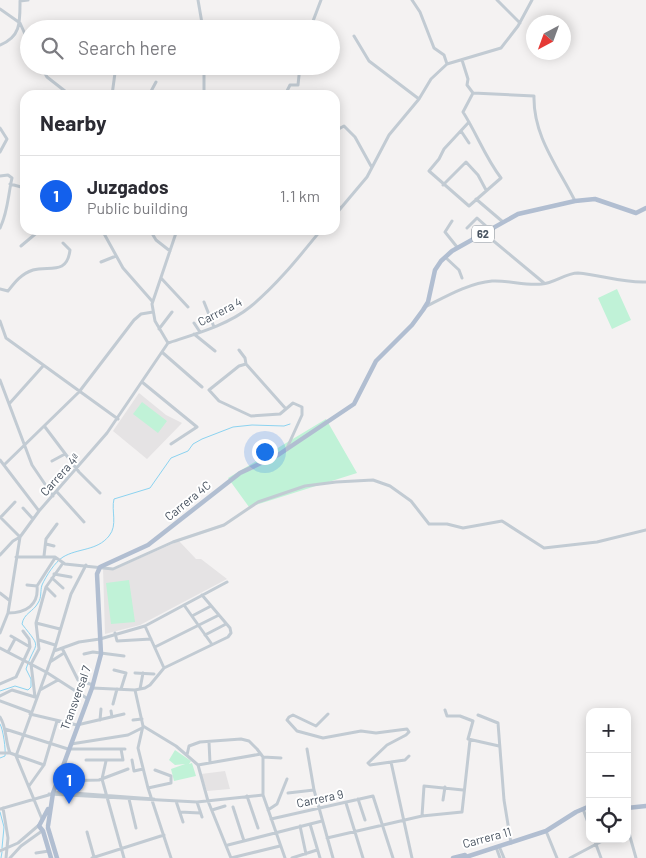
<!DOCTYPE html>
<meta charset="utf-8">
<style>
body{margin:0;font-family:Barlow,sans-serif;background:#f2f2f3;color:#2b2b33}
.controls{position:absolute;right:15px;bottom:15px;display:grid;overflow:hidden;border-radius:10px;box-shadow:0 2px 12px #0003}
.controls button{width:45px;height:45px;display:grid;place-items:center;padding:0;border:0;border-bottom:1px solid #e1e1e2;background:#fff;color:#2b2b33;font:25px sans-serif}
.compass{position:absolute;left:526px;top:15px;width:45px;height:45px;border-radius:50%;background:#fff;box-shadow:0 2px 12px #0003;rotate:221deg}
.you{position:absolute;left:264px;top:451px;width:18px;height:18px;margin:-12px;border:4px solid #fff;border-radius:50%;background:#1a73e8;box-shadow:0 0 0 8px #1a73e833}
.badge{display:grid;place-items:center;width:32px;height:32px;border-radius:50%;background:#1360ec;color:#fff;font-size:16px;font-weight:700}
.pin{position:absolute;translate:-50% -41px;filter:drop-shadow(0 1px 2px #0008)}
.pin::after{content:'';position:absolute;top:26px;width:18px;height:15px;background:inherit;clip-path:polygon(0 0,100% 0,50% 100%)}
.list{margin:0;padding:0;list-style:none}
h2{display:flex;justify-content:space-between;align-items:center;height:65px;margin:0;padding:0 20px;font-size:21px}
h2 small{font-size:16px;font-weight:400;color:#7c7c81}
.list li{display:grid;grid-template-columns:32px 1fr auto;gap:15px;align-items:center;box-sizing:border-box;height:80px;padding:0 20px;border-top:1px solid #e1e1e2}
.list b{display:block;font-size:19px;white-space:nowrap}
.list p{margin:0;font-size:16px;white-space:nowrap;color:#7c7c81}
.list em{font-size:16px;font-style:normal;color:#7c7c81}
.icon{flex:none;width:28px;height:28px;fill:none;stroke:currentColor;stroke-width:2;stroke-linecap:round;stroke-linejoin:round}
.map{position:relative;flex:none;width:646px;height:858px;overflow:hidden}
.search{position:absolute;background:#fff;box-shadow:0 2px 12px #0003;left:20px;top:20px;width:320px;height:55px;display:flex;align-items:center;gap:12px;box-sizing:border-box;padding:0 18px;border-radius:28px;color:#7c7c81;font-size:19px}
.panel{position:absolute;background:#fff;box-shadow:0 2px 12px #0003;left:20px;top:90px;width:320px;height:145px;border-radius:15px}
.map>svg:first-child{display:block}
</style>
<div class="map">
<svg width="646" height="858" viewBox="0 0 646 858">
<rect width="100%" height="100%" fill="#f4f2f2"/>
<path fill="#e5e3e4" d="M139,393L166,415L182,423L147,459L113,431Z
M179,541L196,559H201L227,579L140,625L105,634L103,568L113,570Z
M225,771L230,789L207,791L201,774Z"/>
<path fill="#c0f2d7" d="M617,289L631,320L612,329L598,298Z
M142,402L167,421L158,433L133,414Z
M326,419L357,473L249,507L228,478Z
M129,580L135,622L111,624L106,583Z
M175,750L191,761L189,764L192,763L196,776L174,781L171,769L185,764L175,765L169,760Z"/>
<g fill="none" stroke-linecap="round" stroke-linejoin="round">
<path stroke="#8cd3f0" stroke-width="1" d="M0,691L15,686L28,690L31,687V679L26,669C36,639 43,651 22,624C24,613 33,612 38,603C42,597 40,591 42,585C46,576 55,562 63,557C78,548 97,551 109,536C118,525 111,511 114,499L150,488L171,458L188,451L193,444L202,439L233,427L252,425L284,426L290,424
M0,724C3,728 6,750 5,756L0,758
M0,812L4,827L2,848
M1,858L2,852"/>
<path stroke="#c2cbd3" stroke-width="3" d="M198,0L203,29
M412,0L420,12L434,48L444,55L447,64
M497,0L520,23
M0,9L20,23L29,43
M310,29L321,0
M354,36L369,61L419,99
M0,45C21,37 20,22 20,1L28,0
M462,60L468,79L467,85L473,93L534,96C533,136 558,167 575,201
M41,66L47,77L70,95
M204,66V95
M112,95L115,73
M149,95L156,82
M285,95L290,85H298L300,66
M469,122L444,149L439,159L429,171L469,206L501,178C485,157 477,134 463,112L473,93
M0,128L7,139L0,152
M335,131L344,126L355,137L371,166
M461,131L469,143
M0,176L8,175L12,178C8,195 8,212 0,228
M10,184L25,188
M443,185L466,162L478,175L486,190
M335,197L340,209
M476,199L503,222
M335,215L367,177L389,135L419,99L431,79L447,64L501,48L518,26L532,0
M452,221L445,232L457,247
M467,228L477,218L486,226L484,233L544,283
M102,230L123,268L152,301
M150,230L156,240L170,251
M21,246L40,230
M445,257L459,270L462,278
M101,262L116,256
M161,278L188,307
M0,289L8,291C15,282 21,274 33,270C48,265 67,276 70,250L63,243
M204,302L214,327
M425,307C445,297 469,283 492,281C509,280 525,286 542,284C554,283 566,273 578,273C601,275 622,283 646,282
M0,321L6,338L118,419
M194,323L200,332
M159,329L172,312
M194,334L215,351
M168,343C195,334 228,325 250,307C277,285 299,257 321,230
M168,343L155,321L152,304L177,230
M239,350L245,358L246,364
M163,353L202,387
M246,364L239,366L209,390L219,401L251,416L280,414L293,403L302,407V415L287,448
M246,364L286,409
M0,380L32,465L53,496
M142,382L197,427L171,444
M9,404L43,366
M45,427L79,472L100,493
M0,460L39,511
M52,461L65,454
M4,465L79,392L134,320L141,314L153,312
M57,492L84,522
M23,508L33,519
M0,517L20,537
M1,517L15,502
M46,544L54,546
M0,555L13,541L20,537
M44,556L46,539L57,524
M16,557H55L65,564L113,569L173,542L224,525L258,502L305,486L336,482L373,480L390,486L411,501L429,524H447L463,528L502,521L544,548L597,542L646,530
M54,574L71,577
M52,578L63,588
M27,585L37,586L55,558
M47,588L55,596
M0,593L9,600
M184,605L211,643
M8,613C26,613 39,605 37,586
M192,616L211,606
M36,623L60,629
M145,626L164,668
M0,633L8,613L20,537L39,511L107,433L168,343
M115,633L117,641L151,639
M205,635L226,624
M11,636L30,647
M39,640L55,645
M155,647L219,615
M0,648L46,672L88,699
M62,648L78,680L93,685
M54,651L79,642L100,639L145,626L227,582
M8,652L15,639
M84,654L93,652L124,656
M50,662L64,653
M31,664L39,649L36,623L46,587L63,563
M31,664L35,697
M114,670L126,673L121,689
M135,673L154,674
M0,684L16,677L30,647L29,639L23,631
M92,688L135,690L145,688L150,685L164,668L228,637L231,633L230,628L202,595
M140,689L143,673
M40,690L58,680
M135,690L143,726L138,748L148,788L171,858
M0,696L12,690L35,697
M0,701L30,712
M113,704L117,689
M445,710L447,716H460L473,721L468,739L499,746
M111,711L112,717
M30,714L77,725L124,714
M328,714L316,726L293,715L289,717L287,720L297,731L323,738L361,731L376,733L407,729L409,732L406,735L387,745L368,763L370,765L405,760L409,756
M478,715L498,723L504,800L511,843
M0,717C7,728 5,741 10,753
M100,720L101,709
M133,720L142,719
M143,726L176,746L198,765L208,801L231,858
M5,729L68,749H125
M209,742L210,763
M71,744L128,735L142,728
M307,749L314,790L333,858
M0,753H10L44,765
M187,755L189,746L200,742L241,739L249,741L257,749L263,757V795L285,858
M16,756L54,651L71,594L86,565
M16,756L42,819
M263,757L281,758
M86,760H123L121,749
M132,760L134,771L143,769
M106,761L102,779L124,858
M391,762L412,858
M198,765L261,754
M57,781L99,780L128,769
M29,786L44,765L57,721
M148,788L171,783V776L155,770
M288,793L314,790
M49,794L197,802L263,795
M247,796L258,828
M129,799L136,828
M358,799L365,820
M443,800L445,787
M176,801L183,822
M197,802L202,817
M346,803L363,858
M233,807L244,841
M3,808L8,838L6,858
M0,809L59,792L154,799
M583,809L590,828
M212,810L225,806
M268,810L277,804L287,779
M180,812L200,813
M422,816L424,786L463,790
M271,819L373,796L393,858
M310,824L320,858
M300,826L306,854
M627,826L636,858
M546,831L557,858
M87,832L94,857
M327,838L422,816L462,812L470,740
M594,839L601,858
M228,845L322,821
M499,846L504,858
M496,847L500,858
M0,851L18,843L39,825
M36,853L49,851
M10,858L21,846L42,831
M92,858L164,835
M231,858L280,846
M292,858L317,850
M570,858L606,839"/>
<path stroke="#b1bed1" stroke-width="4.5" d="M627,808L646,806
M48,826L53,793L92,688L101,654L97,574L100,567L148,545L240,473L278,455L354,404L376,361L412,325L423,310L428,302L435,270L441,261L452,251L518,214L575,201L595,199L636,213L646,208
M48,828L57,858
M43,831L39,826L48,809
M43,831L51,858
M453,858L465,855
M463,858L546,831L576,812L590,806"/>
</g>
<g text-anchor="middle" stroke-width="4" stroke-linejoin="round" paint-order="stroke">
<rect fill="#fff" stroke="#7f8790" stroke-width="1" x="472" y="225.5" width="22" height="17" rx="4"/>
<g font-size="11" font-weight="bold" fill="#485360">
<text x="483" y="238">62</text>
</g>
<g font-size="12" fill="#485360" stroke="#fff">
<text transform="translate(220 312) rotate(-27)" y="4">Carrera 4</text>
<text transform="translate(60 475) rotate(-48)" y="4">Carrera 4ª</text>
<text transform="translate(188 501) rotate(-39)" y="4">Carrera 4C</text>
<text transform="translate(76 698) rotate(-70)" y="4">Transversal 7</text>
<text transform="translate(320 799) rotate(-12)" y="4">Carrera 9</text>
<text transform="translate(487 838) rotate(-15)" y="4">Carrera 11</text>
</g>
</g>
</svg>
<div class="controls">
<button>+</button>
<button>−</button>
<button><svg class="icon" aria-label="locate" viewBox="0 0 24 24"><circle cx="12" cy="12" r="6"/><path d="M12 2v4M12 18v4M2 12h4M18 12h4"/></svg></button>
</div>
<svg class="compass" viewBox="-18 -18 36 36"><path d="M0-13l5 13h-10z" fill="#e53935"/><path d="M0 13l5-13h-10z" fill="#7c7c81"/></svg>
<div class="you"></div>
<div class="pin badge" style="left:69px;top:804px">1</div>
<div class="search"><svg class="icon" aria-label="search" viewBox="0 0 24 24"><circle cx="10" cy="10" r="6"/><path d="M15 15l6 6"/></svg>Search here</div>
<section class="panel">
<h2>Nearby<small></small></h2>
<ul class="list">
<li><span class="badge">1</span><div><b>Juzgados</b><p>Public building</p></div><em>1.1 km</em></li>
</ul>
</section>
</div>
